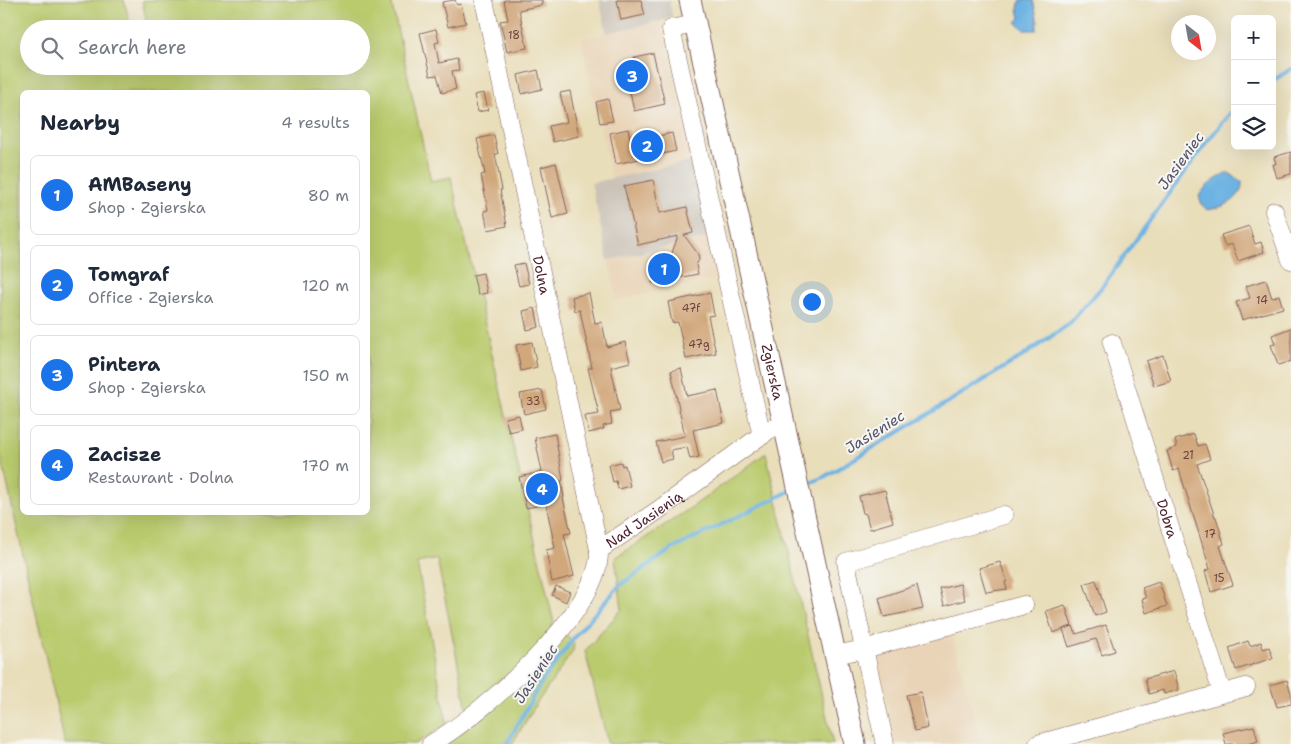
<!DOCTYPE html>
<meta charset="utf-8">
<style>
body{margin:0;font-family:"Shantell Sans",sans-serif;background:#f2f2f3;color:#1f2937}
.controls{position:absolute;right:15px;top:15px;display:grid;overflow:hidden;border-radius:8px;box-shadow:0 5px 20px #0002}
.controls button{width:45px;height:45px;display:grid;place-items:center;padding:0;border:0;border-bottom:1px solid #e0e1e3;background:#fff;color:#1f2937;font:25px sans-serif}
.compass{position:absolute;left:1171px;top:15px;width:45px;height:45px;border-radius:50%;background:#fff;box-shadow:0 5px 20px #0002;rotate:149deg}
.you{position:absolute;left:811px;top:301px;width:18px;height:18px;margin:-12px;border:4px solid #fff;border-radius:50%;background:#1a73e8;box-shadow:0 0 0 8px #1a73e833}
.badge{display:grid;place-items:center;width:32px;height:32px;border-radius:50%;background:#1a73e8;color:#fff;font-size:16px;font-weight:700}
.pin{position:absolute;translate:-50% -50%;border:2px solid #fff;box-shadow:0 1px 5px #0006}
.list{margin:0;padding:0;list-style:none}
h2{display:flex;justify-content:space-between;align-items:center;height:65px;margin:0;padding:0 20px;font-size:21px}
h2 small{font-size:16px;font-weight:400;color:#747a83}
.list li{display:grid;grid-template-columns:32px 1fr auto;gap:15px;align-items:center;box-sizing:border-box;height:80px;margin:0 10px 10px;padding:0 10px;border:1px solid #e0e1e3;border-radius:8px}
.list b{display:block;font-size:19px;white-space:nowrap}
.list p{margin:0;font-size:16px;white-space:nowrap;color:#747a83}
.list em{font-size:16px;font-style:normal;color:#747a83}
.icon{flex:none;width:28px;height:28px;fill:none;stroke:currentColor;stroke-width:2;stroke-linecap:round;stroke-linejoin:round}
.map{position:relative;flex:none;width:1291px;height:744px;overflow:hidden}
.search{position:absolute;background:#fff;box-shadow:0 5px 20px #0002;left:20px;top:20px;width:350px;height:55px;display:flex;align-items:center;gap:12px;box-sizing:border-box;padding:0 18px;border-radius:28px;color:#747a83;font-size:19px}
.panel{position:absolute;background:#fff;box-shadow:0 5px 20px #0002;left:20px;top:90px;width:350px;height:425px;border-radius:8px}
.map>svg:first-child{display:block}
</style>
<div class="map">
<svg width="1291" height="744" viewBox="0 0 1291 744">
<rect width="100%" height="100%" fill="#f6f6f2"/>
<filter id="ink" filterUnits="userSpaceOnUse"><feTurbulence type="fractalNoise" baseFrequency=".02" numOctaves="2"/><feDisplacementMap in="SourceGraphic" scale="10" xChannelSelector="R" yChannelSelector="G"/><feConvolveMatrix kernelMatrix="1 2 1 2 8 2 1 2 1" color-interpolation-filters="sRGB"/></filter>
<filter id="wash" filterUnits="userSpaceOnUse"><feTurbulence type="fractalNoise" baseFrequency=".0096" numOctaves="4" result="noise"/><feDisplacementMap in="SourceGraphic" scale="20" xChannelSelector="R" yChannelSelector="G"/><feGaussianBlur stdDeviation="1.12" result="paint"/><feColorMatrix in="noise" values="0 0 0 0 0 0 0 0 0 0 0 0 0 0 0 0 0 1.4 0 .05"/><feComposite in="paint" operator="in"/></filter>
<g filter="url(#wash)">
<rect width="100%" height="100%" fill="#e9deba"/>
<path fill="#e9d4b7" d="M662,21L693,161L612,179L581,39Z
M710,237L719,278L617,300L608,260Z
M951,630L981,744H895L878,656Z"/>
<path fill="#cbc3b8" d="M599,0H669L673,18L607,33Z
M693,161L710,237L608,260L591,183Z"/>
<path fill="#bacb6e" stroke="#82754c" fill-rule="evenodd" d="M0,0H124L131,28L147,24L142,0H391L431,181L451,177L554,623L527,661L467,709L437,559L417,563L447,724L415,744H65L0,452ZM29,29H361V66H29ZM22,92H368V512H22Z
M766,453L833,744H608L585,651L622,609L615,558L695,505Z
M566,634L574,644L573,651L537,703L512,744H440Z"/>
<path fill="#6cb2e3" stroke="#5b6887" d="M1020,0H1033L1038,22L1037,25V30H1025L1016,22L1020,18L1018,9L1019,3L1021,2Z
M1229,173L1242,182C1243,200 1222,208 1207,210L1202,205L1199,196C1205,185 1218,177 1229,173Z"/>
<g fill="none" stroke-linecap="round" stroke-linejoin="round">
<path stroke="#6cb2e3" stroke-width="4" d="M1272,81L1291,69
M805,485L824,477L914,423L1023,356L1069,324L1101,288L1206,143L1235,107
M507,744L540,684L575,636L620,585L672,549L792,490"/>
</g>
<g id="blocks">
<path fill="#d1a77c" d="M455,0L457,5L461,4L466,23L448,27L442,2Z
M504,0H542V5L519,10L527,48L507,52L500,21L508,20Z
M617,0H641L645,15L621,20Z
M436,29L439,42L435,43L439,63L457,59L459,70L452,71L456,89L442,93L437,75L430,76L420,33Z
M653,53L665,104L634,111L625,69L636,67L634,57Z
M538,70L542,89L522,94L518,75Z
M570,91L579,136L553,142L549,126L567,122L560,93Z
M484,93L488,110L478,112L474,95Z
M608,99L613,121L600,123L596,102Z
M628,129L631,142L672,133L676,151L616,164L610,133Z
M494,135L498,154H495L502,190H500L507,226L488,230L484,211L488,210L481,175L485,174L477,139Z
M1291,152V174L1277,178L1273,164H1276L1274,157Z
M556,163L568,214L552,218L541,167Z
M653,180L660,213L687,207L693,233L684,235L698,254L699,260L696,265L698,274L652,283L656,257L668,264L678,236L638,245L624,186Z
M1249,226L1255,244L1261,242L1264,252L1238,261L1232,244L1225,246L1221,235Z
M524,263L529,284L519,286L514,265Z
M483,273L487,293L478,295L473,275Z
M1266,280L1272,298L1279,295L1283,308L1242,320L1236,302L1250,298L1246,286Z
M589,293L595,323L602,322L607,347L625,342L630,362L611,367L620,410L610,412L612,424L603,426L604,429L589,433L585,416L599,414L588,368H592L580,310L575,311L572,297Z
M710,293L714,315L708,316L716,353L686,359L678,322L672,323L668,302Z
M535,308L539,327L527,330L523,311Z
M1291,328V361L1278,365L1271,345L1275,344L1272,335Z
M532,342L537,367L521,371L516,345Z
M1163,355L1171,381L1154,386L1146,361Z
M681,368L687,396L717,390L724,423L693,430L699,457L690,459L687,447L671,450L673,459L661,462L656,442L685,436L671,371Z
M542,390L546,409L524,414L520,394Z
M519,415L522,429L509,432L505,418Z
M555,434L563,480L561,481L564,497L563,498L571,533L564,534L574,576L552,582L546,550L555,548L546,504L526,508L519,477L542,472L535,438Z
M1194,434L1198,446L1205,444L1210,459L1197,464L1215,517H1216L1224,544L1220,546L1233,585L1211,592L1205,571L1210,569L1186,492L1179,469L1173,471L1167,451L1177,447L1175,440Z
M621,462L622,466L625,465L630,486L618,489L616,481L613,482L609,465Z
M885,490L893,522L870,529L866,514L863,513L859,496Z
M1000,562L1007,581L1005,582L1007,589L986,592L979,568Z
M1096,580L1106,612L1095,616L1084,584Z
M1159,582L1167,606L1146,613L1142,599L1146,598L1142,588Z
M960,584L965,600L944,606L940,589Z
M917,585L923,609L884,617L879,598Z
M556,586L570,592L566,602L552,595Z
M1065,605L1072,626L1053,633L1046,611Z
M1106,625L1115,651L1102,655L1096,639L1069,647L1063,629L1073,626L1076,634Z
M1248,641L1250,646L1261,642L1263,649L1269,647L1273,658L1236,670L1229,648Z
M1174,671L1179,690L1164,694L1163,690L1149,694L1145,679Z
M1287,680L1291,693V704L1277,707L1270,685Z
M921,692L928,728L915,731L906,695Z
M1254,726L1258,741L1249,744H1226L1223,733Z"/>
</g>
</g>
<g filter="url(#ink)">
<use href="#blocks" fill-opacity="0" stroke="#82625d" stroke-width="1"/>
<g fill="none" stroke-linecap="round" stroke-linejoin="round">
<defs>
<g id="minor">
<path id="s1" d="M484,0L599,550"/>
<path d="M695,24L671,29L762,436"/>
<path d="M1274,211L1291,260"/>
<path id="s2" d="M1112,343L1222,693"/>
<path d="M835,655L864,649L846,562L1004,515"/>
<path id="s3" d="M431,744C481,715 602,611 599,550L657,511L770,429L784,427"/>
<path d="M885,744L864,649L1024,605"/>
<path d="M1038,744L1246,687"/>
</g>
<g id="major">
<path id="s4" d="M690,0L855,744"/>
</g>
</defs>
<use href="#minor" stroke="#82625d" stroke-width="19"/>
<use href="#major" stroke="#82625d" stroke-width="23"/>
<use href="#minor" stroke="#fff" stroke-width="18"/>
<use href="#major" stroke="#fff" stroke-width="21"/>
</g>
</g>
<g text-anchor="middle" stroke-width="4" stroke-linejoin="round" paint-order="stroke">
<g font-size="11" fill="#6c413f">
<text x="514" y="39">18</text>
<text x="1262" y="304">14</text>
<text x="691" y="312">47f</text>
<text x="699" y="348">47g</text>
<text x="533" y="405">33</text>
<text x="1188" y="459">21</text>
<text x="1210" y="538">17</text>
<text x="1219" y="582">15</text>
</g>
<g font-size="14" fill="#4a1f2b" stroke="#f6f6f2">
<text dy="5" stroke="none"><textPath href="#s1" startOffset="281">Dolna</textPath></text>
<text dy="5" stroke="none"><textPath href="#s4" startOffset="381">Zgierska</textPath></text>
<text dy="5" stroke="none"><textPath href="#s2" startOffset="184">Dobra</textPath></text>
<text dy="5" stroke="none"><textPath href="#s3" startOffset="318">Nad Jasienią</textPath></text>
</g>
<g font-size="15" font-style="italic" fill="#56526b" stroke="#f6f6f2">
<text transform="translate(1181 161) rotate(-54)" y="5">Jasieniec</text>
<text transform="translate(875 432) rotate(-32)" y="5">Jasieniec</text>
<text transform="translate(536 674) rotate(-57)" y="5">Jasieniec</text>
</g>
</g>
</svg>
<div class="controls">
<button>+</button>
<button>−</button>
<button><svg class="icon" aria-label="layers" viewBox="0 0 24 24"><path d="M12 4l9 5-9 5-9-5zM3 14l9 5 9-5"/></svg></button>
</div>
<svg class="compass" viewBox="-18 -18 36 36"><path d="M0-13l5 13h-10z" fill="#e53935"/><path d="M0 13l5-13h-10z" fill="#747a83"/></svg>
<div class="you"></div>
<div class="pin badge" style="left:664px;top:269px">1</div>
<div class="pin badge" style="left:647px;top:146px">2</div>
<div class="pin badge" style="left:632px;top:76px">3</div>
<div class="pin badge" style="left:542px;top:489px">4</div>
<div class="search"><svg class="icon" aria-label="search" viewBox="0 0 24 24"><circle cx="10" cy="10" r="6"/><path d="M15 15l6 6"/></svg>Search here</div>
<section class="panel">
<h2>Nearby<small>4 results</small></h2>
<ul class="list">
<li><span class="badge">1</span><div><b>AMBaseny</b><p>Shop · Zgierska</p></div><em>80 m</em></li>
<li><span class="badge">2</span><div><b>Tomgraf</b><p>Office · Zgierska</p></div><em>120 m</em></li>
<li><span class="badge">3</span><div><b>Pintera</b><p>Shop · Zgierska</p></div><em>150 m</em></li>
<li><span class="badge">4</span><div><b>Zacisze</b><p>Restaurant · Dolna</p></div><em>170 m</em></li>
</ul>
</section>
</div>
